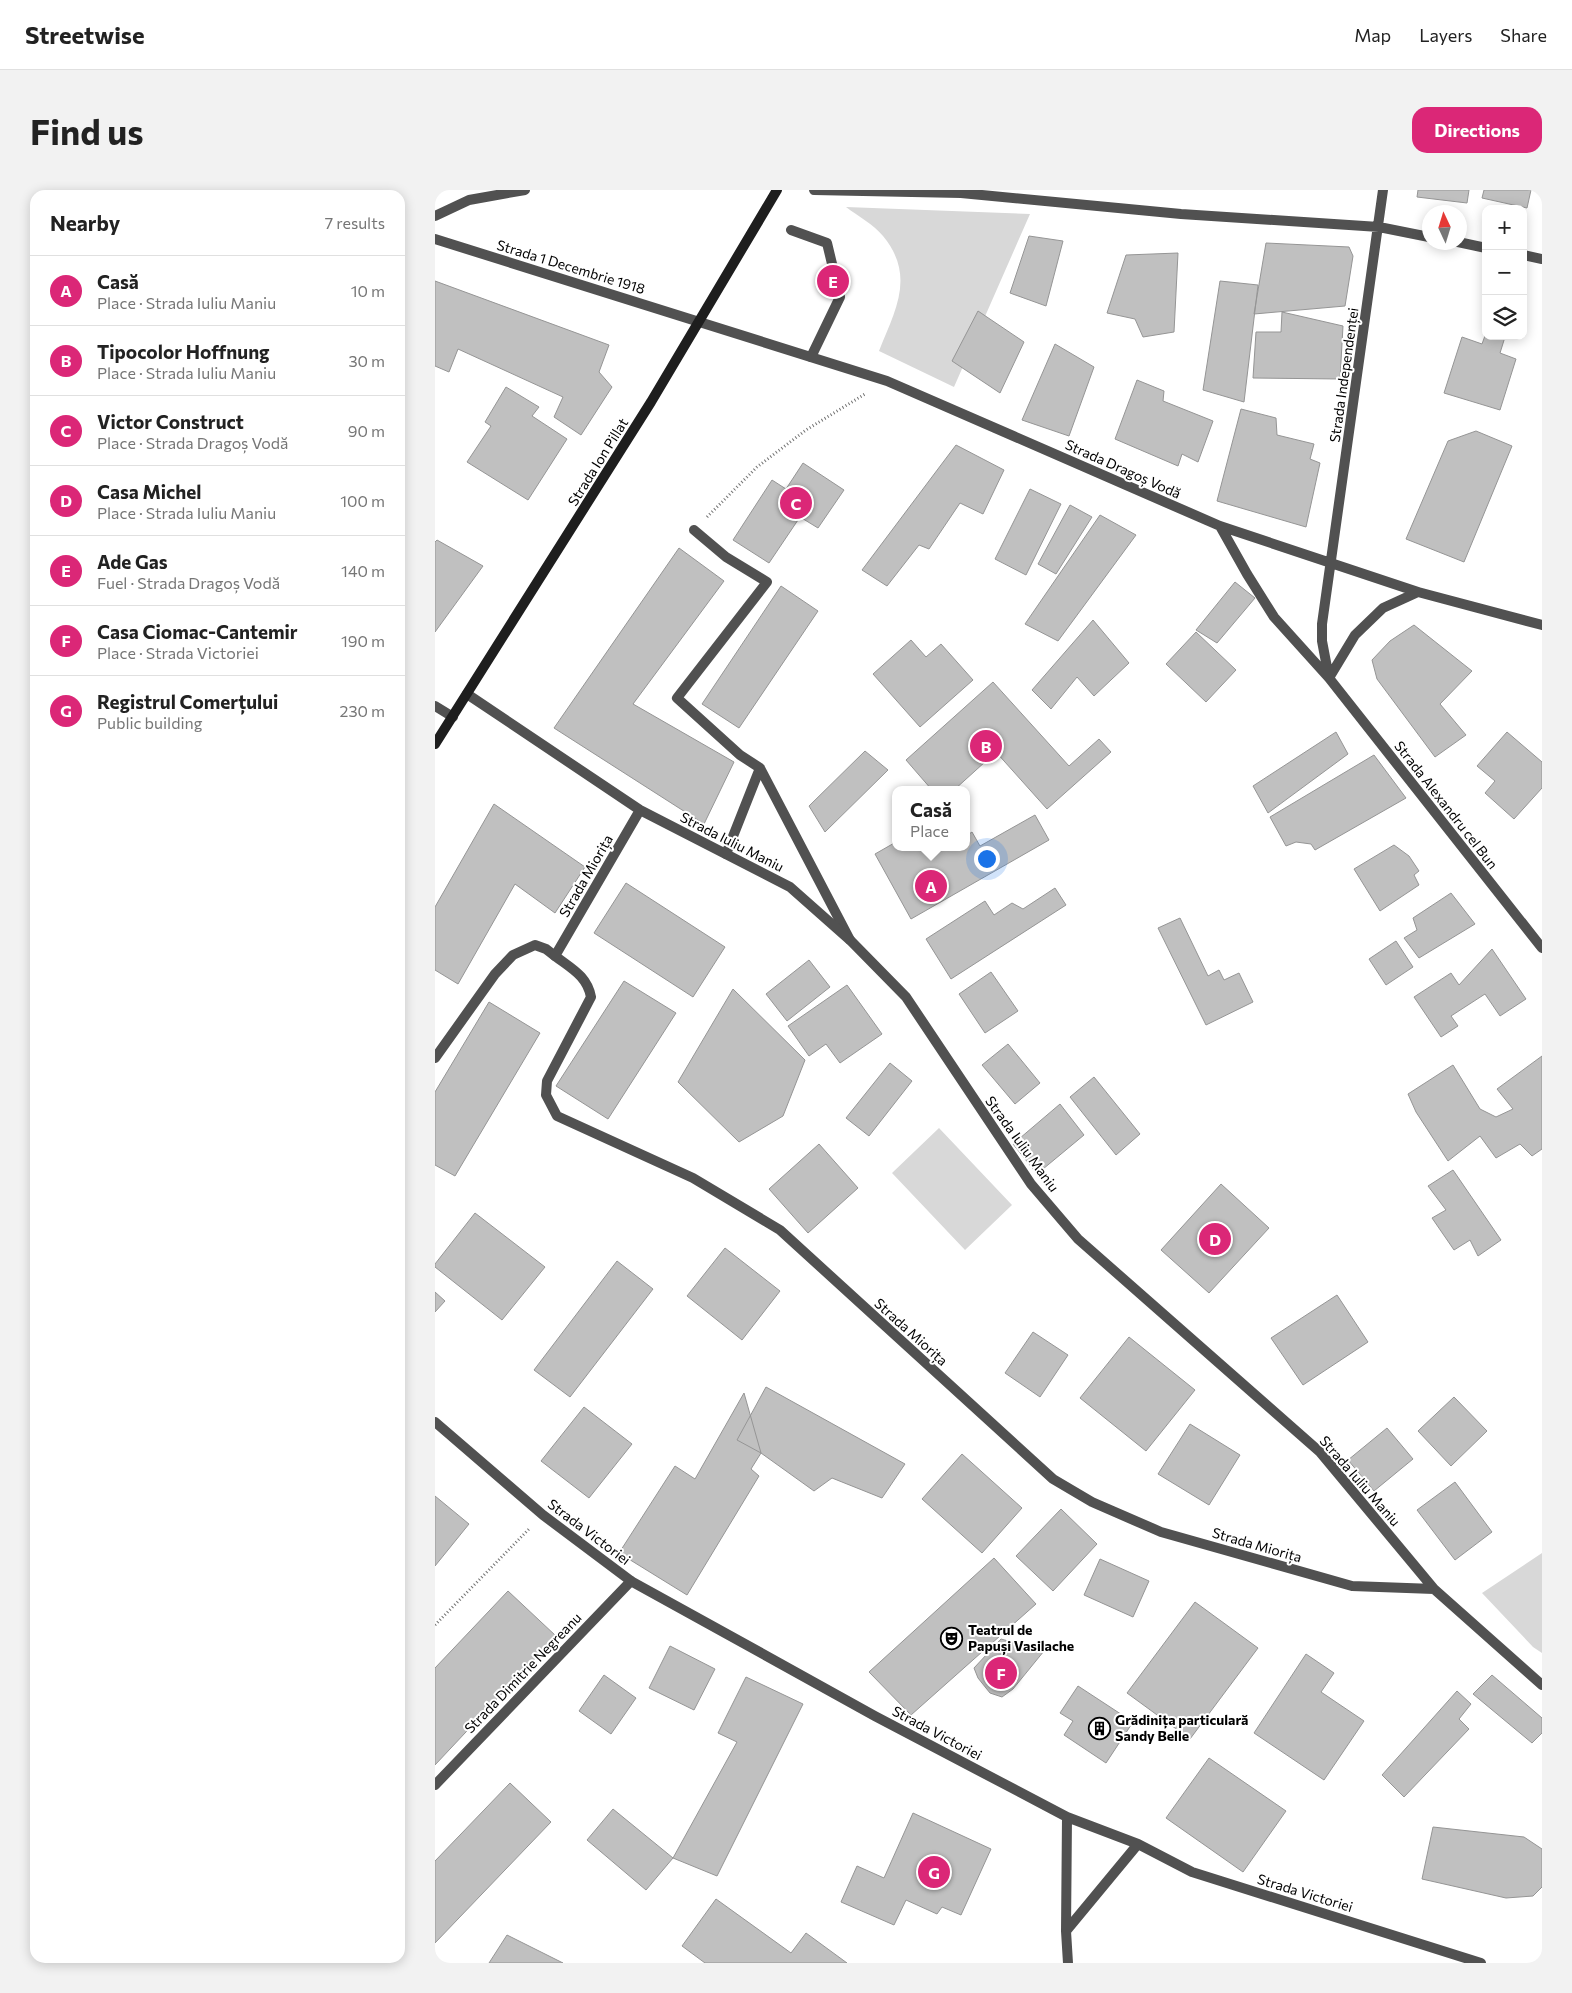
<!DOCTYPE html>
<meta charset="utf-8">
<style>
body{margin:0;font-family:Commissioner,sans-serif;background:#f2f2f2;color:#222}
.controls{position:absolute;right:15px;top:15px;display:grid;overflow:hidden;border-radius:10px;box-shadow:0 2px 12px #0003}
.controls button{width:45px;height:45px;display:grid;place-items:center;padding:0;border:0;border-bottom:1px solid #e0e0e0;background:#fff;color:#222;font:25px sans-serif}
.compass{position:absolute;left:987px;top:15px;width:45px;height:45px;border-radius:50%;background:#fff;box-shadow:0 2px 12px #0003;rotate:356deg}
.you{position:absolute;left:551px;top:668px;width:18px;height:18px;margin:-12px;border:4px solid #fff;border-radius:50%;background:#1a73e8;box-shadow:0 0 0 8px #1a73e833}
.badge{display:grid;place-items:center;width:32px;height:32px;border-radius:50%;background:#db2777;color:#fff;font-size:16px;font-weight:700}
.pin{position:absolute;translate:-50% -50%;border:2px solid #fff;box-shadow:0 1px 5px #0006}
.popup{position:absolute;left:457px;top:596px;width:78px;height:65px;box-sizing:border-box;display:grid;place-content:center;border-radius:10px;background:#fff;filter:drop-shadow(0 1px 4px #0005);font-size:16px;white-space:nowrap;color:#767676}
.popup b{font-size:19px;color:#222}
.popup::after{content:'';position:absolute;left:50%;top:100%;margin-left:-10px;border:10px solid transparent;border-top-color:#fff}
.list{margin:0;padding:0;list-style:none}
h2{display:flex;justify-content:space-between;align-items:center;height:65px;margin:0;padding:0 20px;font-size:21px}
h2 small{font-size:16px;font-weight:400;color:#767676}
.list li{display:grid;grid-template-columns:32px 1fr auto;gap:15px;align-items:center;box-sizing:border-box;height:70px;padding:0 20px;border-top:1px solid #e0e0e0}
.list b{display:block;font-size:19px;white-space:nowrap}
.list p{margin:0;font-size:16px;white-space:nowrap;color:#767676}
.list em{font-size:16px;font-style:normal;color:#767676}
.icon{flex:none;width:28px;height:28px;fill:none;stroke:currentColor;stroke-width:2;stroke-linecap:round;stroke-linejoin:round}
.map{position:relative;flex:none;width:1107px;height:1773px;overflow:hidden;border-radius:15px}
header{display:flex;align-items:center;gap:30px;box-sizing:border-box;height:70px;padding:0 25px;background:#fff;border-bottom:1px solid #e0e0e0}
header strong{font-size:24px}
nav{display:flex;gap:28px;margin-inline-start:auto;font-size:18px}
.intro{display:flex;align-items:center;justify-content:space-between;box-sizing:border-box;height:120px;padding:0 30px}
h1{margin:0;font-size:35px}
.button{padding:12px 22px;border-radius:15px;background:#db2777;color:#fff;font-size:18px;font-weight:700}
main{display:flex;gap:30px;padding:0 30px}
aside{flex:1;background:#fff;border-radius:15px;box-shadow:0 2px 12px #0003}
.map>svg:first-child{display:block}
</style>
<header>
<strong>Streetwise</strong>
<nav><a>Map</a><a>Layers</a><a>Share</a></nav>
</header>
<div class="intro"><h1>Find us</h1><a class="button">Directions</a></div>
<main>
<aside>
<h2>Nearby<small>7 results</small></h2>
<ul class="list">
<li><span class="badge">A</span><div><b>Casă</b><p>Place · Strada Iuliu Maniu</p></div><em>10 m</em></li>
<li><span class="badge">B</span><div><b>Tipocolor Hoffnung</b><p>Place · Strada Iuliu Maniu</p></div><em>30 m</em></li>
<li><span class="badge">C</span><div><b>Victor Construct</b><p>Place · Strada Dragoș Vodă</p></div><em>90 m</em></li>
<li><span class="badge">D</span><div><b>Casa Michel</b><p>Place · Strada Iuliu Maniu</p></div><em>100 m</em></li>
<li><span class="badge">E</span><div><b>Ade Gas</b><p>Fuel · Strada Dragoș Vodă</p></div><em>140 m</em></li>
<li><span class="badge">F</span><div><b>Casa Ciomac-Cantemir</b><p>Place · Strada Victoriei</p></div><em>190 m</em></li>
<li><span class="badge">G</span><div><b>Registrul Comerțului</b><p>Public building</p></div><em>230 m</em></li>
</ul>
</aside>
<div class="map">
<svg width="1107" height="1773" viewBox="0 0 1107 1773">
<rect width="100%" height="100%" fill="#fff"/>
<path fill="#d8d8d8" d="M411,17L595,24L519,197L444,161C460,121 481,86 448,46C439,35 423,26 411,17Z
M504,938L577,1015L530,1060L457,983Z
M1107,1363V1463L1098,1457L1047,1403Z"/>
<path fill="#c0c0c0" stroke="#959595" d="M983,0H1034L1032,13L982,7Z
M1049,0H1096L1092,18L1047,8Z
M594,46L628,51L611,116L575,103Z
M831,53L914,57L918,66L910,116L819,124Z
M743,63L739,142L708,147L700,129L672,123L691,65Z
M0,91L174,155L164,182L177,197L146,245L119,227L128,207L23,159L14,182L0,176Z
M785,91L823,95L809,212L768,200Z
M543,121L589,152L565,203L517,171Z
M847,122L908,136L905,189L818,188L821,142H846Z
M1051,143V146L1070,147L1065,163L1081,169L1065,220L1009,203L1027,147L1047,154Z
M620,154L659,177L634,246L587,230Z
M702,190L729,201L728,211L778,231L763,272L747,264L743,276L680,249Z
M71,197L104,217L97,226L132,249L93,310L32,272L56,236L50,232Z
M806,219L841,228L842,245L879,254L875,269L885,273L871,337L782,311Z
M1041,241L1077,256L1029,372L971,349L1013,251Z
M521,255L569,280L548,324L525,313L494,359L484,355L452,396L427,380Z
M368,273L409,300L383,338L365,327L334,373L298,350L337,290L351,299Z
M595,299L626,314L591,385L560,369Z
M635,315L657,327L621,384L603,374Z
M665,325L701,345L623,451L590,434Z
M2,350L48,376L0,442V352Z
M244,358L289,391L198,514L299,572L269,634L119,538Z
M800,392L820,408L782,453L761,440Z
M346,396L383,421L304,538L267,514Z
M658,430L694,473L659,506L642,487L616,519L597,500Z
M979,435L1037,481L1005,514L1031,545L1000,567L942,489L937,470L955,451Z
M761,442L801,480L771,512L731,474Z
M476,450L491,467L506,454L538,490L485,537L438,484Z
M558,492L634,576L664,549L676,562L612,619L561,562L519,600H497L471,570Z
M901,542L913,564L833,623L818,596Z
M1072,542L1107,572V598L1079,629L1050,603L1060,591L1042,576Z
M430,561L453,580L390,642L374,616Z
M939,565L971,608L880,660L876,654L861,652L851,656L835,627Z
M59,614L150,677L120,723L80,694L23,794L0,780V717Z
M600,625L614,650L476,729L440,664L461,652V657H503L505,661L511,657H531V646L537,642L545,656Z
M959,655L974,666L984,681L979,685L984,695L945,721L919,679Z
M191,693L290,757L258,807L159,743Z
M620,698L631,715L516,789L491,749L550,711L559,725L577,713L588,719Z
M1016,703L1040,734L984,768L969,748L982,740L978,728Z
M745,728L773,786L784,780L789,790L804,783L818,812L771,835L723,738Z
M961,751L978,777L951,795L934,769Z
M1057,759L1091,809L1065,826L1050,804L1016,826L1023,836L1006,847L979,807L1016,783L1024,795Z
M374,770L395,797L352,831L331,804Z
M556,782L583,821L550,843L524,804Z
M189,791L241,823L173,929L121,896Z
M412,795L447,844L405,873L391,854L374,866L353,836Z
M298,799L370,870L348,926L304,952L243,892Z
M54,812L105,843L20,986L0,975V902Z
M573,854L605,893L580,914L547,875Z
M1107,866V959L1097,966L1085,954L1061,968L1045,946L1013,971L981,922L973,904L1018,875L1045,919L1061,927L1078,919L1062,899Z
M455,873L477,891L434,946L411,928Z
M659,887L705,944L681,965L635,907Z
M625,914L649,945L602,984L578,954Z
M384,954L423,998L373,1043L334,999Z
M1018,980L1066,1050L1043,1066L1035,1050L1019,1060L997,1028L1011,1020L993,996Z
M786,994L834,1038L774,1103L726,1060Z
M40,1023L110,1077L67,1130L0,1077V1074Z
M290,1058L345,1101L307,1150L252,1106Z
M182,1071L218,1099L135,1207L99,1180Z
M0,1102L10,1111L0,1122Z
M902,1105L933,1152L868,1195L836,1148Z
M598,1142L633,1165L605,1207L570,1183Z
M694,1147L760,1200L711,1261L645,1208Z
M331,1197L470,1274L447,1308L397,1288L379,1301L326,1263L302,1250Z
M309,1203L326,1263L316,1279L324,1286L252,1405L184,1363L240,1276L260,1289Z
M1019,1207L1052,1241L1016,1276L983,1241Z
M149,1217L197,1254L154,1308L106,1271Z
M755,1234L805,1265L774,1315L723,1284Z
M952,1238L978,1269L939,1301L913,1270Z
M527,1264L587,1318L547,1363L487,1309Z
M1020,1292L1057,1342L1020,1370L982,1320Z
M0,1306L34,1334L0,1376Z
M626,1319L662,1354L618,1401L581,1366Z
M559,1368L601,1414L476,1525L434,1482Z
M665,1369L714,1391L698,1427L649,1405Z
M73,1401L121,1446L0,1575V1478Z
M760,1412L823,1458L755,1549L692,1503Z
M566,1449L609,1461L578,1499L567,1507L555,1503L543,1488L539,1478Z
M235,1456L280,1479L259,1520L214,1498Z
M871,1464L899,1483L886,1502L929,1531L889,1590L819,1543Z
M169,1485L201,1508L176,1544L144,1521Z
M1057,1485L1107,1528V1543L1097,1553L1038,1504Z
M311,1487L368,1514L282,1686L238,1668L302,1552L283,1543Z
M643,1496L698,1532L671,1573L629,1545L638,1531L625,1523Z
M1022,1501L1036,1514L1024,1529L1034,1539L969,1607L947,1585Z
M774,1568L851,1621L808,1682L731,1628Z
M75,1593L116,1632L0,1753V1671Z
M178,1619L238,1668L211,1700L152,1650Z
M478,1623L556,1659L526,1725L507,1717L502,1724L471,1710L459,1735L406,1712L422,1676L449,1688Z
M998,1637L1089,1647L1107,1659V1697L1098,1706L1071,1708L987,1689Z
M281,1709L356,1763L371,1743L412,1773H270L247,1756Z
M72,1745L128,1773H54Z"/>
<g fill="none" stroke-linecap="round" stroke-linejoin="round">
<path stroke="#737373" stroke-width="3" stroke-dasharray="1 2.5" stroke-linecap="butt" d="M272,327L322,277L371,240L430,204
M0,1435L94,1339"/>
<path stroke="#515151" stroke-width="10" d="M356,40L392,53L405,107L376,167
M259,340L291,367L332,392L242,508L305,565L325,578L291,664
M325,578L415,750
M0,868L60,784L78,765L100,755L111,759L120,766"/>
<path stroke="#515151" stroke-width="10" d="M379,0L526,3L746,24L944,37L994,47
M948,0L887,434V451L894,488L1107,758
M0,26L34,10L90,0
M0,49L452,191L785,336L983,402L1107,435
M1023,52L1051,58
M1088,65L1107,69
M785,336L812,384L839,427L894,488L920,445L948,418L983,402
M32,504L205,620L355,697L416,751L471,807L596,994L643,1049L885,1262L999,1399L1107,1495
M0,516L18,527
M205,620L120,766C137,779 152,786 156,807L112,891L111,905L122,926L258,988L345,1040L618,1289L657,1312L726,1342L917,1396L999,1399
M0,1595L196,1391"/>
<path stroke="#515151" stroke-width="10" d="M0,1232L108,1325L196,1391L440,1526L632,1627L703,1654L757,1682L1046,1773
M632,1627L631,1741L633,1773
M631,1741L703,1654"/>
<path stroke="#1e1e1e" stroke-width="10" d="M0,554L216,212L342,0"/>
</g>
<defs>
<symbol id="theatre-ring" viewBox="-11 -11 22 22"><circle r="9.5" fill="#fff" stroke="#000" stroke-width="1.5"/><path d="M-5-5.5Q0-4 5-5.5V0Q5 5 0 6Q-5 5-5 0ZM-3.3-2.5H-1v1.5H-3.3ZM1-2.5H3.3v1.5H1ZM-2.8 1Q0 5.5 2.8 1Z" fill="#000"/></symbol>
<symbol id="building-ring" viewBox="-11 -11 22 22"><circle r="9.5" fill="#fff" stroke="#000" stroke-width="1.5"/><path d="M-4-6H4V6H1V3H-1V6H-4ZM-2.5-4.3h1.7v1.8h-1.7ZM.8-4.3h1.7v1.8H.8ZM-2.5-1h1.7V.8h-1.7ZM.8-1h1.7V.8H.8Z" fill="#000"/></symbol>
</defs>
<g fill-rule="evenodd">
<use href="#theatre-ring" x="504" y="1436" width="25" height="25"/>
<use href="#building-ring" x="652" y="1526" width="25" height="25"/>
</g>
<g text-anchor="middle" stroke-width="4" stroke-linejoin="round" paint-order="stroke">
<g font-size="14" fill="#000" stroke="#fff">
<text transform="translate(136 77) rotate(17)" y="5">Strada 1 Decembrie 1918</text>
<text transform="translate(909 185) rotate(-82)" y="5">Strada Independenței</text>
<text transform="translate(163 272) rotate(-58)" y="5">Strada Ion Pillat</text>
<text transform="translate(688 279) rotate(24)" y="5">Strada Dragoș Vodă</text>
<text transform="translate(1011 615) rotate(52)" y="5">Strada Alexandru cel Bun</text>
<text transform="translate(297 652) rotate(27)" y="5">Strada Iuliu Maniu</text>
<text transform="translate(151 686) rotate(-60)" y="5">Strada Miorița</text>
<text transform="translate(587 954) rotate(54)" y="5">Strada Iuliu Maniu</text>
<text transform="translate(476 1142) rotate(42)" y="5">Strada Miorița</text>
<text transform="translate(925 1291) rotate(49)" y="5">Strada Iuliu Maniu</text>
<text transform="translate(154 1342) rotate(37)" y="5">Strada Victoriei</text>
<text transform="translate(822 1355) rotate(16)" y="5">Strada Miorița</text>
<text transform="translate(88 1483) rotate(-46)" y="5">Strada Dimitrie Negreanu</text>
<text transform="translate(502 1543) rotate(28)" y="5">Strada Victoriei</text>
<text transform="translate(870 1703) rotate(17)" y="5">Strada Victoriei</text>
</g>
<g font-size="14" font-weight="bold" fill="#000" stroke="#fff" text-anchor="start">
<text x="533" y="1445">Teatrul de<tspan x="533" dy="16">Papuși Vasilache</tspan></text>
<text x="680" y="1535">Grădinița particulară<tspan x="680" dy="16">Sandy Belle</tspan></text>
</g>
</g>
</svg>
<div class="controls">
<button>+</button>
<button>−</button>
<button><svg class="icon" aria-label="layers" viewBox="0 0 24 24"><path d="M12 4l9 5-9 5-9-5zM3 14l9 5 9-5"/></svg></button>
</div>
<svg class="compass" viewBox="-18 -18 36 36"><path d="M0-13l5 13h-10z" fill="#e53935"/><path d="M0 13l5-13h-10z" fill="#767676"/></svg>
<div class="you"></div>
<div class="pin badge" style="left:496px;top:696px">A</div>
<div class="popup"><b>Casă</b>Place</div>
<div class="pin badge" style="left:551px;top:556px">B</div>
<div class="pin badge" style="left:361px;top:313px">C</div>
<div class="pin badge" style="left:780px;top:1049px">D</div>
<div class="pin badge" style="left:398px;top:91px">E</div>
<div class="pin badge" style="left:566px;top:1483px">F</div>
<div class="pin badge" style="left:499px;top:1682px">G</div>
</div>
</main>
